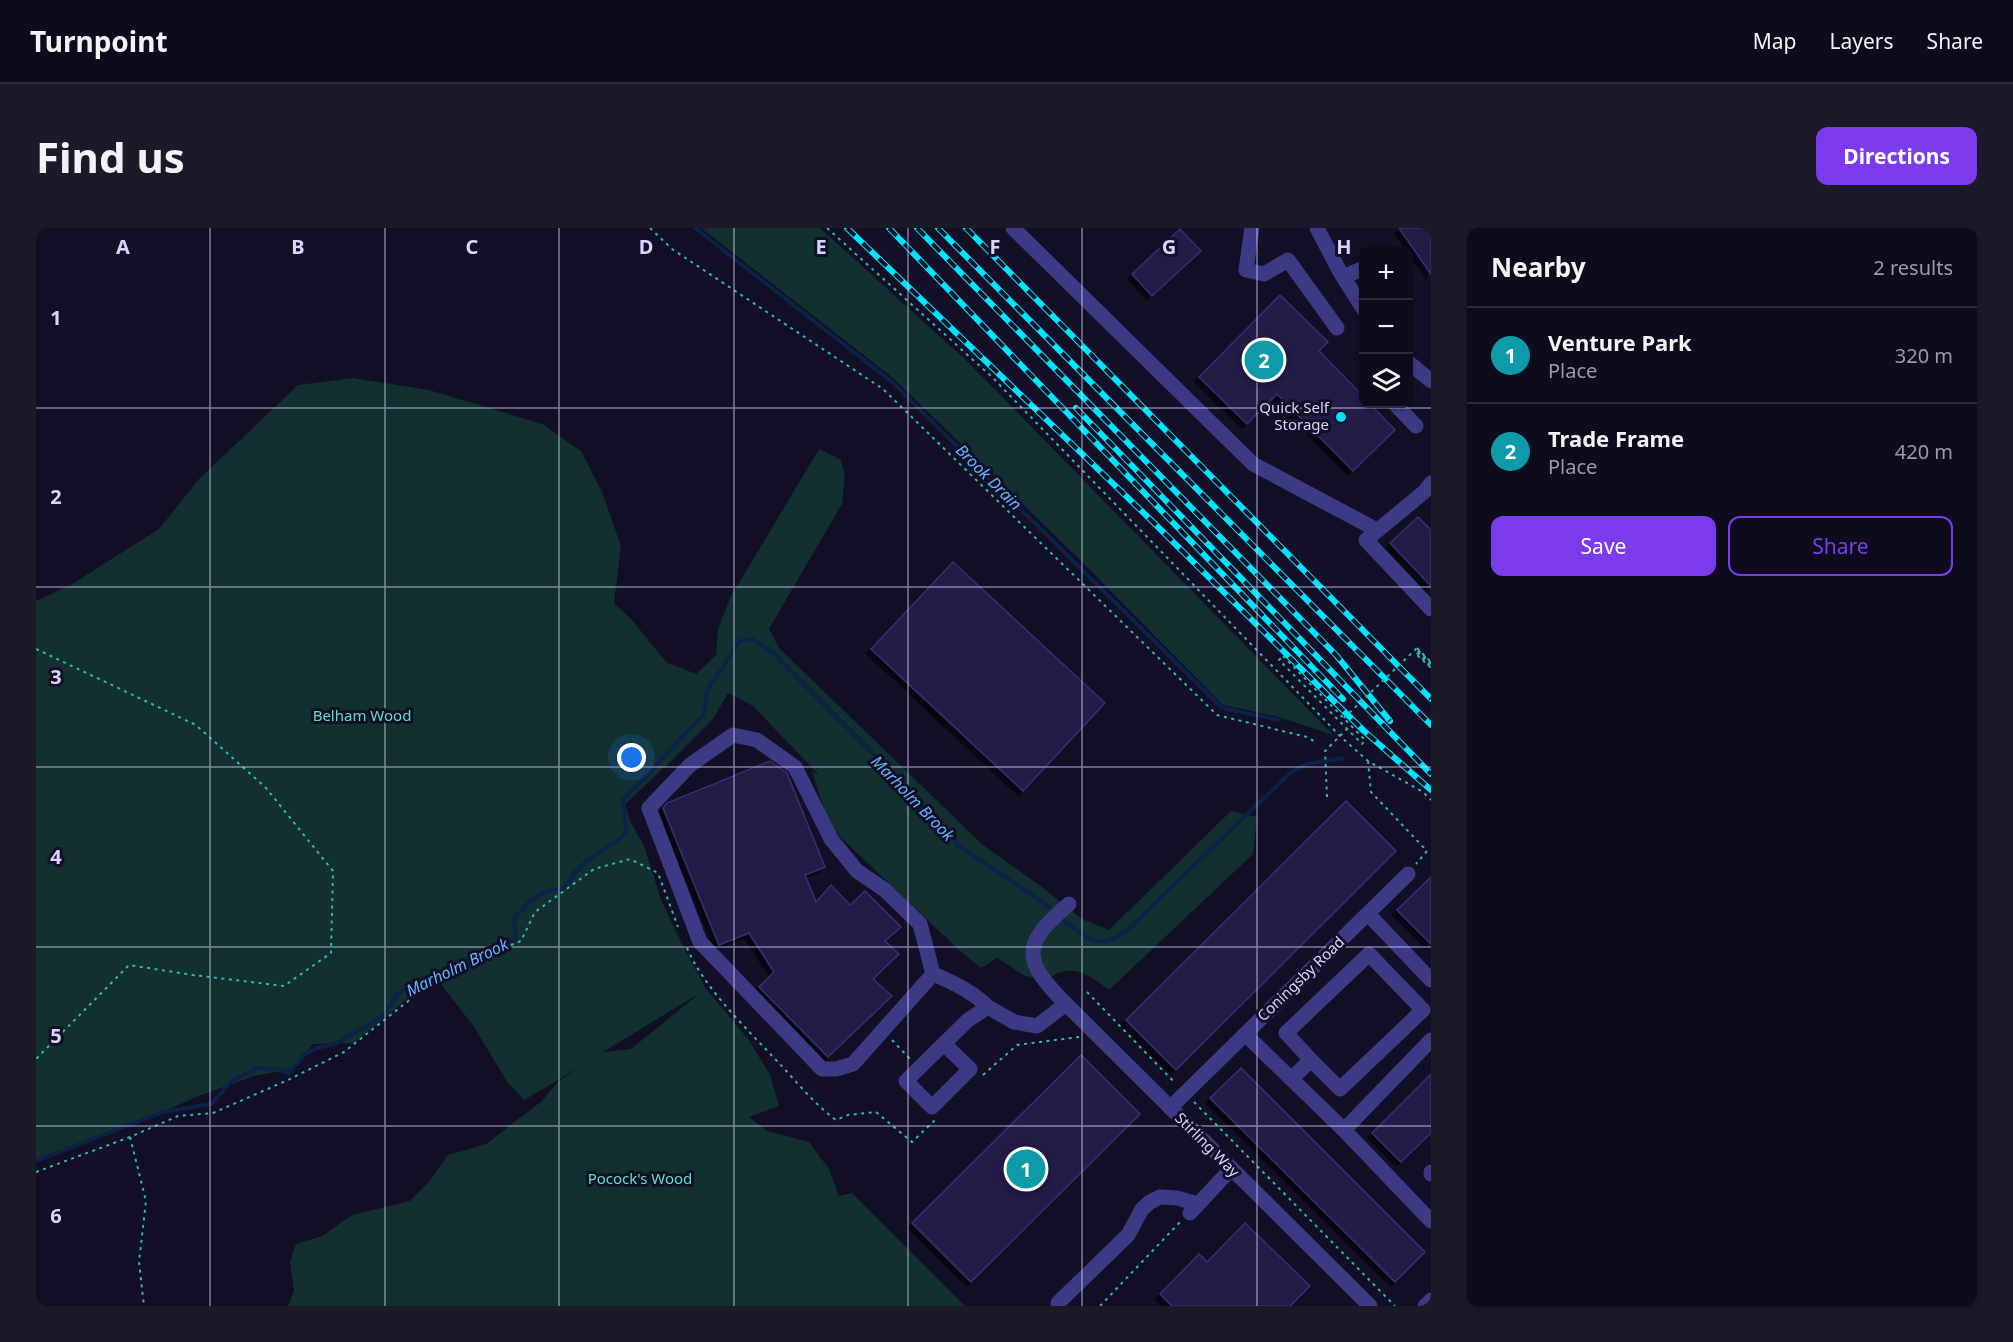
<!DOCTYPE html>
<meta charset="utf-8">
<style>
body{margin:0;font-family:"Noto Sans",sans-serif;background:#1c1929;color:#f1f3f6}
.controls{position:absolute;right:18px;top:18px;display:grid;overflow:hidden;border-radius:12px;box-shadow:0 2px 4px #0004}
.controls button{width:54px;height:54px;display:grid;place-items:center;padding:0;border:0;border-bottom:2px solid #2e2b3b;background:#0e0b1c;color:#f1f3f6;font:30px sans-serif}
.you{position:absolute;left:596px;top:530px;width:21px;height:21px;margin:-15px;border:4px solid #fff;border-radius:50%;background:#1a73e8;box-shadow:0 0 0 9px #1a73e833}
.badge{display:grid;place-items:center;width:39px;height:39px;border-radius:50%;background:#7c3aed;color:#fff;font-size:20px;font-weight:700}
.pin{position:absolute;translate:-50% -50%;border:3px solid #fff;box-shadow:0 2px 6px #0006}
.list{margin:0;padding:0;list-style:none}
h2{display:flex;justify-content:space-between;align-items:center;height:78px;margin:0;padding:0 24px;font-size:26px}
h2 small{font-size:20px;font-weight:400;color:#9b9ba3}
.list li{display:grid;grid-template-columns:39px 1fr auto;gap:18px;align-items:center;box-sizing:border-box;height:96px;padding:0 24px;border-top:2px solid #2e2b3b}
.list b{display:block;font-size:22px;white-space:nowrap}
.list p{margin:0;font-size:20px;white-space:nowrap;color:#9b9ba3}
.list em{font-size:20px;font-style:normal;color:#9b9ba3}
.actions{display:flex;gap:12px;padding:18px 24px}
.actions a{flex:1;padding:14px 0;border:2px solid #7c3aed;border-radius:12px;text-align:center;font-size:21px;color:#7c3aed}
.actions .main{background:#7c3aed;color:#fff}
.icon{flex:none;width:33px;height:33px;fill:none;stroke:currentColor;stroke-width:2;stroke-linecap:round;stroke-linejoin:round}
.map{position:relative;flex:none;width:1395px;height:1078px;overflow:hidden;border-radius:12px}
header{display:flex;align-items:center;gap:36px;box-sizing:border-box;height:84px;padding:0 30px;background:#0e0b1c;border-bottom:2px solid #2e2b3b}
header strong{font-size:28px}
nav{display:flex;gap:33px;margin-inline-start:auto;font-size:21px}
.intro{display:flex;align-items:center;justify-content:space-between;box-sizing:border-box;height:144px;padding:0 36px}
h1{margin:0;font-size:42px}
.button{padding:15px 27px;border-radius:12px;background:#7c3aed;color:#fff;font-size:21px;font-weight:700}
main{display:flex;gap:36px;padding:0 36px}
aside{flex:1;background:#0e0b1c;border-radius:12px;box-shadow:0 2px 4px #0004}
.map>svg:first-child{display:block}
</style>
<header>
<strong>Turnpoint</strong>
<nav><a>Map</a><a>Layers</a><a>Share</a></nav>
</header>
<div class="intro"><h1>Find us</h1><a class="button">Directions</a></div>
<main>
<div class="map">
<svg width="1395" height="1078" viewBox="0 0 1395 1078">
<defs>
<filter id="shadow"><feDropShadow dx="-4.5" dy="4.5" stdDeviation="0" flood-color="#0009"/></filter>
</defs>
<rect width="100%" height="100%" fill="#130f26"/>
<path fill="#12302f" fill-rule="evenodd" d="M665,0H784L932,134L1297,507L1243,489L1187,477L1044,332L857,150Z
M317,150L393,162L506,196L545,223L566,264L585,318L578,375L596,392L630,434L660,446L680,427L682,401L694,370L783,221L805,232L809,249L806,276L733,401L743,420L947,617L1002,656L1046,691L1073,702L1195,583L1221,589L1217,626L1073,762C1053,746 1033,733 1010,753L989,748L961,730L945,740L924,723L794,599L776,544L783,547L717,478L692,465L677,491L630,538L589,576L594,593L608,618L626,674L647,718L670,761L713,812L734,847L743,878L713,889L731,903L773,914L793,941L803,968L816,965L929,1078H252L258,1063L254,1034L260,1016L286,1008L316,987L374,973L392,955L412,927L450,916L506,873L523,853L546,838L488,872L472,855L438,799L405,756L388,757L318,815L277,816L257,841L218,848L160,869L113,890L0,933V373L33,358L123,301L163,251L262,157ZM664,765L595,821L567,824Z"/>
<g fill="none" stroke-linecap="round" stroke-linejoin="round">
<path stroke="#0c2248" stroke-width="4" d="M659,0L856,154L1186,480L1243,492
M1027,692C1049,709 1062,723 1089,704L1255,544L1271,536L1307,530
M0,933L127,884L175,876L196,853L220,840L241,841L253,845L269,826L281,820L299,816L334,796L350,785L358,771L369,760L444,724L480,711L478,691C487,681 497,668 510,664C514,662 519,663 524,662C533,658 535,648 542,641C556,627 576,619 590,604L587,572L667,487L671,463L704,413L716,411L738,426L867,556L922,617L1013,679"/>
</g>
<path fill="#241b47" stroke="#3b2d73" stroke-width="1.5" filter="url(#shadow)" d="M1363,0H1395V46Z
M1144,1L1165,23L1116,68L1096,46Z
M1244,67L1292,114L1283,123L1328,169V176H1334L1359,202L1317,243L1241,166L1211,196L1163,149Z
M1382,289L1395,302V358L1354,315Z
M917,334L1069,475L987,563L835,421Z
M734,533L751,545L789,639L769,647L780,674L795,657L814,677L829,663L865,699L849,713L863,726L837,751L856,768L792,829L723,759L738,744L713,705L683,717L627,580L631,575Z
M1310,573L1360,623L1140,842L1090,792Z
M1395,649V716L1361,682Z
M1045,827L1104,886L935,1054L876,995Z
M1205,840L1389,1024L1359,1054L1174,870Z
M1395,846V905L1365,934L1336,905Z
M1209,995L1274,1058L1254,1078H1136L1124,1066L1163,1026L1171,1034Z"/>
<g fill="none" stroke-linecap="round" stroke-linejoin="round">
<path stroke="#2fb8b0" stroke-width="2" stroke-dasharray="3 4.5" stroke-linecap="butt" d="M614,0L636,21L847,161L1181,487L1271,509L1281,515
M791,0L956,149L1304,508L1332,533L1387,564L1395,572
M1381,420L1395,434
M0,421L160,497L230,560L297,643L295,725L248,758L157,747L93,737L0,831
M1247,428L1329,512L1326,516L1243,432Z
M1395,436L1382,424L1380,426L1395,440
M1332,533L1335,564L1391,623L1380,636
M1291,569L1289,523L1311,501
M651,720C668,760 711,801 741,833C760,853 778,876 800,892L812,887L840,884L876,914L899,892
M1051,764L1139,855
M856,812L875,832
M947,847L981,817L1043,809
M1158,874L1359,1078
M94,909L110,973L103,1034L108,1078
M0,944L94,909L142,888L177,885L252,852L308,824L410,743L485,713L499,684L558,641L594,631L622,645L642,699
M1064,1078L1145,993"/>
<path stroke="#3d3a85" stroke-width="15" d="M977,0L1217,236L1341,302
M1216,0L1210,42L1228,46L1252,32L1301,100
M1281,0L1304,44L1328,82
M1307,49L1328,40
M1372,134L1395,153
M1359,176L1380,198
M1395,255L1388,264L1330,312L1395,381
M1033,676C986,716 985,731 1030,776L1334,1078
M1332,686L1395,752
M897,746L884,696L849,662L821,643L795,611L759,539L721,512L697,507L654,537L613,580L664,714L786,841H800L817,836L897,746C917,754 937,764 952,779
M1209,806L1308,902L1395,993
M908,816L934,841L896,879L870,853L932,792L952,779L978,794L1001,798L1030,776
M1255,851L1275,832L1304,861L1387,782L1333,726L1250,805L1275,832
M1134,880L1372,646
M1308,902L1395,812
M1395,944V946
M1154,985L1195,941
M1022,1075L1092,1007L1106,981L1114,974L1124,969L1141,970L1162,976
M1389,1078L1395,1072"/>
<defs>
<path id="rail" d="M811,0L1116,293L1328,503L1395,562
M853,0L1307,471
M881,0L1300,427L1354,493
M902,0L1395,497
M930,0L1395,471
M1040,180L1395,546"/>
</defs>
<use href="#rail" stroke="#00e5ff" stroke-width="6"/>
<use href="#rail" stroke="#130f26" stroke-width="4" stroke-dasharray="11" stroke-linecap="butt"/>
<path stroke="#2fb8b0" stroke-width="2" stroke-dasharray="3 4.5" stroke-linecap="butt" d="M1395,435L1382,422L1380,424L1395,439
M1308,490L1381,420"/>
</g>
<path fill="none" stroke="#d9d4ff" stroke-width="1.5" stroke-opacity="0.55" d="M174,0V1078M349,0V1078M523,0V1078M698,0V1078M872,0V1078M1046,0V1078M1221,0V1078M0,180H1395M0,359H1395M0,539H1395M0,719H1395M0,898H1395"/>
<circle fill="#00e5ff" stroke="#130f26" stroke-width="2" cx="1305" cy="189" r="6"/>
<g text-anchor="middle" stroke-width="6" stroke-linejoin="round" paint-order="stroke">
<g font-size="15" fill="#d9d4ff" stroke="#130f26" text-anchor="end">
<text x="1293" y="185">Quick Self<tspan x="1293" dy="17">Storage</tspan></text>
</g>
<g font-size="15" fill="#5fe0c0" stroke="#130f26">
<text x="326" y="493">Belham Wood</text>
<text x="604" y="956">Pocock's Wood</text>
</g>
<g font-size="15" fill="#d9d4ff" stroke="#130f26">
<text transform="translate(1265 751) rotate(-44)" y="5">Coningsby Road</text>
<text transform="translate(1171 917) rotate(45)" y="5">Stirling Way</text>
</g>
<g font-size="16" font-style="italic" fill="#62b6ff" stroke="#130f26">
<text transform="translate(953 249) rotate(45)" y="6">Brook Drain</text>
<text transform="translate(877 570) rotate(46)" y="6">Marholm Brook</text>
<text transform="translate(421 739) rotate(-26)" y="6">Marholm Brook</text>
</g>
</g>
<g font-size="20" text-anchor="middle" font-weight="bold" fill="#d9d4ff" stroke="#130f26" stroke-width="6" stroke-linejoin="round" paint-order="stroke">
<text x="87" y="26">A</text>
<text x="262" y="26">B</text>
<text x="436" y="26">C</text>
<text x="610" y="26">D</text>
<text x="785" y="26">E</text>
<text x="959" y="26">F</text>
<text x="1133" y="26">G</text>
<text x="1308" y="26">H</text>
<text x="20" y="97">1</text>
<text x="20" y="276">2</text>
<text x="20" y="456">3</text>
<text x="20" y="636">4</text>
<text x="20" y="815">5</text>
<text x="20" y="995">6</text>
</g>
</svg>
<div class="controls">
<button>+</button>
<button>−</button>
<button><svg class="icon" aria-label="layers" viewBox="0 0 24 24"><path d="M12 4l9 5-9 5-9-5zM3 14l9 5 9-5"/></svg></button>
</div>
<div class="you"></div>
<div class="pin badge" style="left:990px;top:941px;background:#0f9aa8">1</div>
<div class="pin badge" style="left:1228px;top:132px;background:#0f9aa8">2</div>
</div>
<aside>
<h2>Nearby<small>2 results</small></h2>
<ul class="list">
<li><span class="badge" style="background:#0f9aa8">1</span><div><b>Venture Park</b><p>Place</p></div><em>320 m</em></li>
<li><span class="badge" style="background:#0f9aa8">2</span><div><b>Trade Frame</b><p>Place</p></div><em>420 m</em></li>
</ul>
<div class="actions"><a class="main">Save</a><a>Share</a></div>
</aside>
</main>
